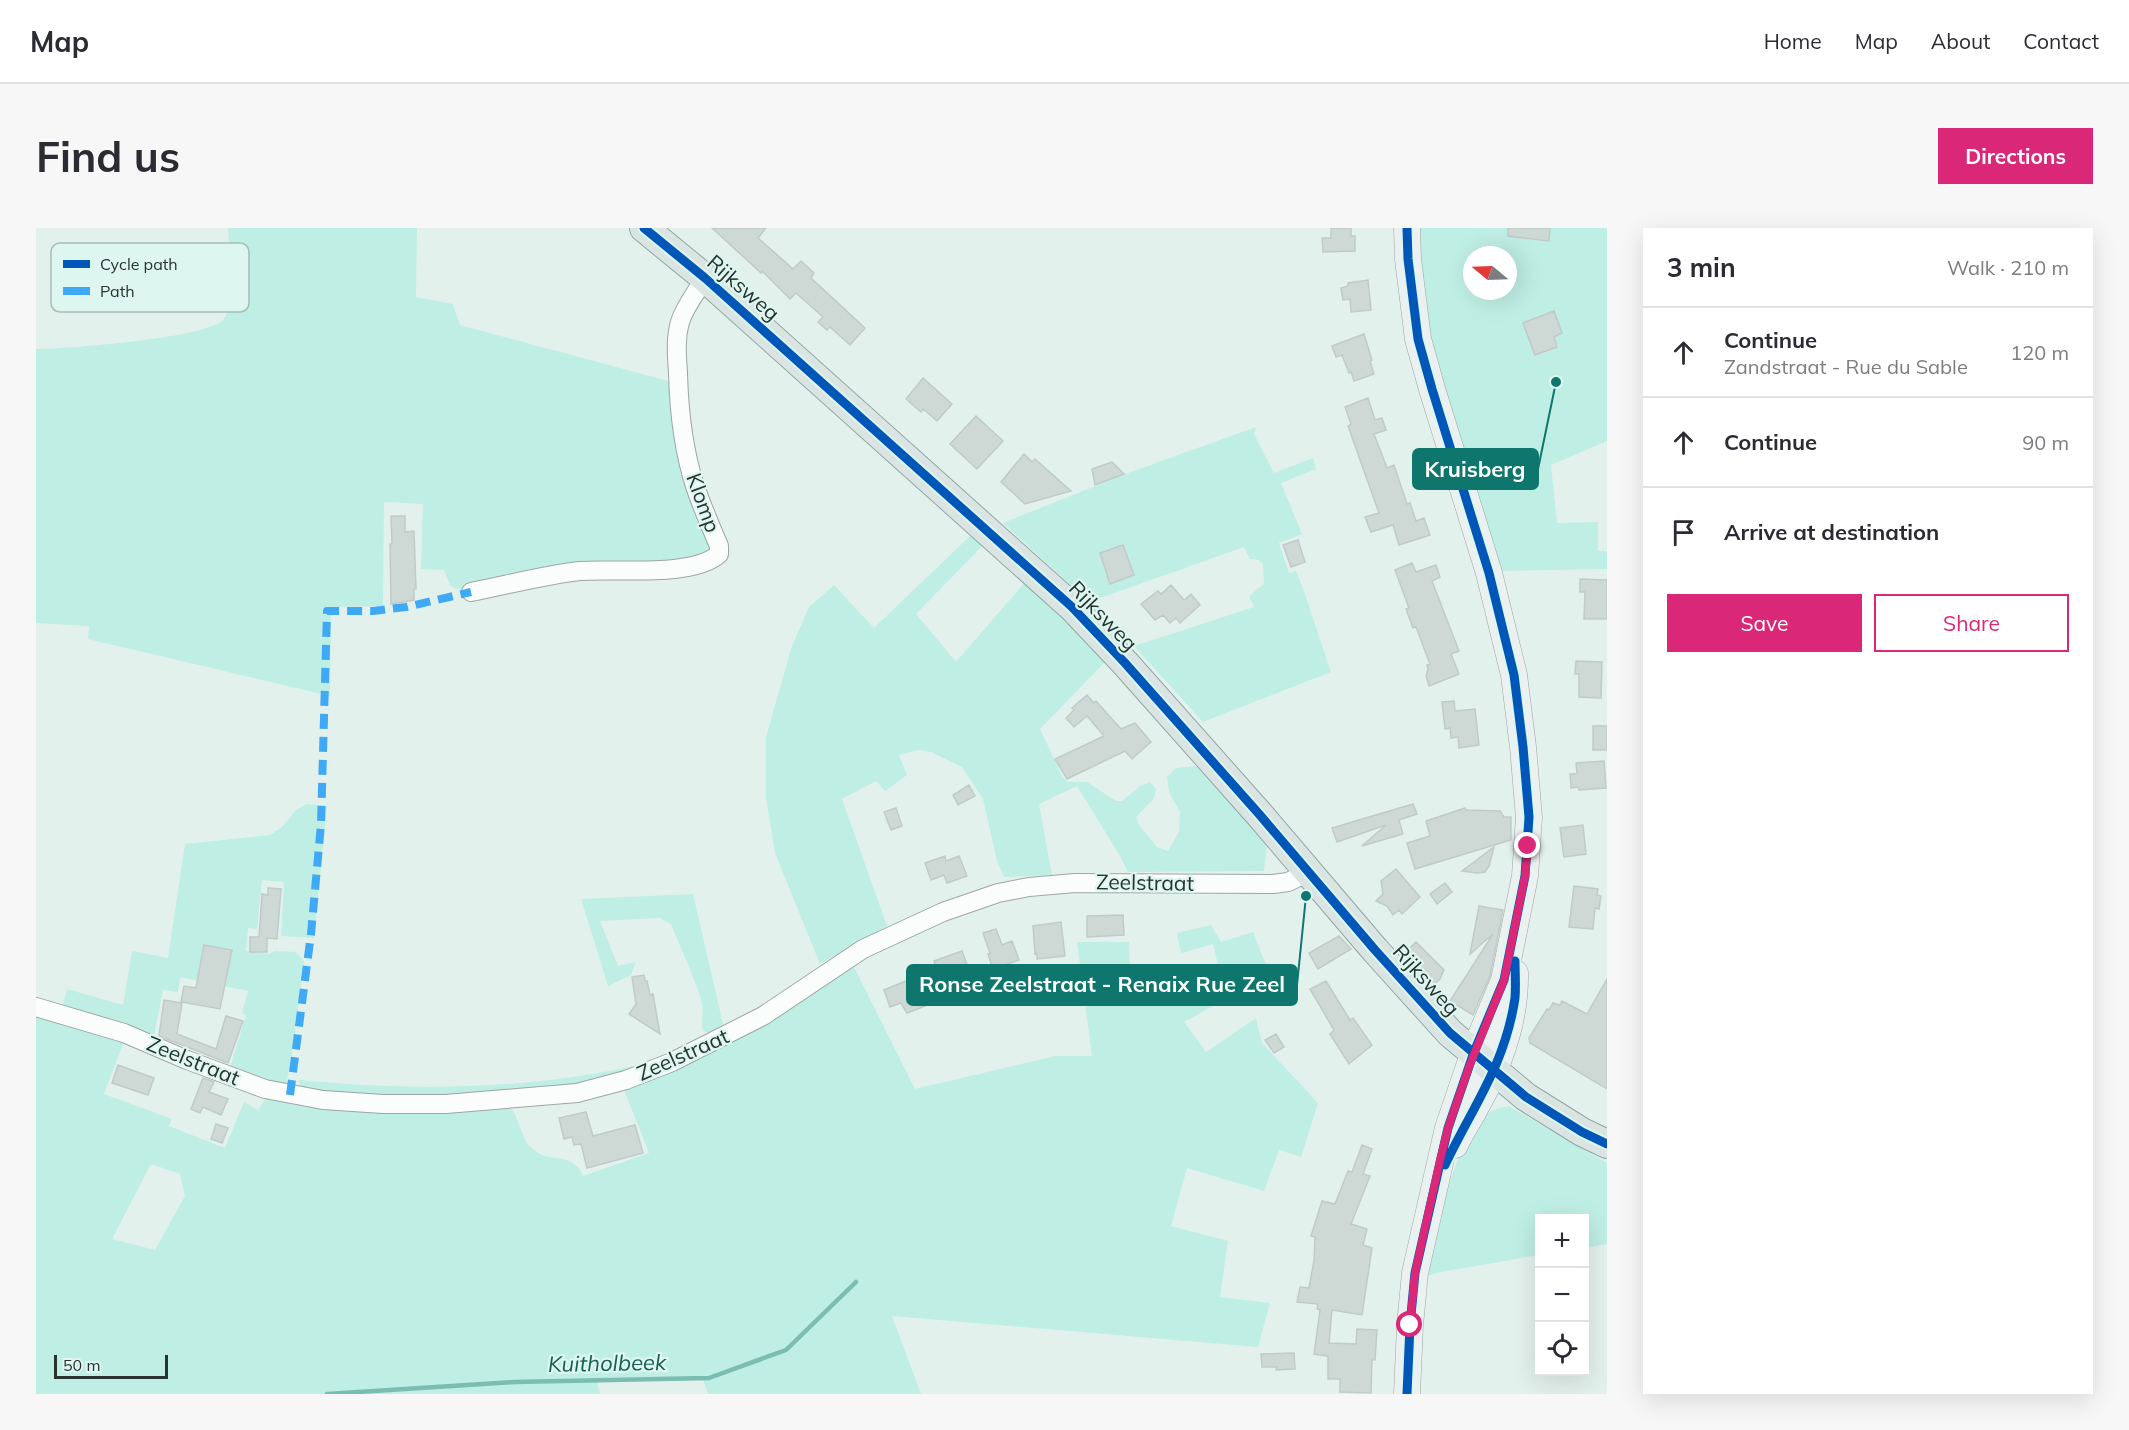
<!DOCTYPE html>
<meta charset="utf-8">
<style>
body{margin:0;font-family:Mulish,sans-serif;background:#f7f7f7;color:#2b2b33}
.controls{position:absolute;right:18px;bottom:18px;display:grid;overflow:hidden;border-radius:0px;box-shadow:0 6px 24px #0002}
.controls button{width:54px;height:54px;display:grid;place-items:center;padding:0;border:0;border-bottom:2px solid #e1e1e2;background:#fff;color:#2b2b33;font:30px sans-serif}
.compass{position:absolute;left:1427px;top:18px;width:54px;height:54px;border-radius:50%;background:#fff;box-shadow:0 6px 24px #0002;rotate:289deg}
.scale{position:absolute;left:18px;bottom:15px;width:114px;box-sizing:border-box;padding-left:6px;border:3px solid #28322f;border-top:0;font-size:16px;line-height:21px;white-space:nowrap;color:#28322f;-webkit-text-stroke:4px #ddf7f0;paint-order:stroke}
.stop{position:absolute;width:18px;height:18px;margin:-14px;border:4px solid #db2777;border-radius:50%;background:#fff}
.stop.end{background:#db2777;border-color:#fff;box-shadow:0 2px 6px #0008}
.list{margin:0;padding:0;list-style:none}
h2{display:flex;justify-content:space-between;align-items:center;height:78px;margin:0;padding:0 24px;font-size:26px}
h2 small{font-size:20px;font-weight:400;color:#7c7c81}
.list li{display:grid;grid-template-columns:39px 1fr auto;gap:18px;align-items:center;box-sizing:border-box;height:90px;padding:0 24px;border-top:2px solid #e1e1e2}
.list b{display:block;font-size:22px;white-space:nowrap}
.list p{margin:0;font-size:20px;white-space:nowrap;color:#7c7c81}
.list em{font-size:20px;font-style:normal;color:#7c7c81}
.actions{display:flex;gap:12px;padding:18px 24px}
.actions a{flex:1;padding:14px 0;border:2px solid #db2777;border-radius:0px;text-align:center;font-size:21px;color:#db2777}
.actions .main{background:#db2777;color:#fff}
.icon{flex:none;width:33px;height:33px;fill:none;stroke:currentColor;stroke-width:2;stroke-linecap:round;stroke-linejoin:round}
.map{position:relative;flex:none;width:1571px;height:1166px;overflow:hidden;border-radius:0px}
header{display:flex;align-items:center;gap:36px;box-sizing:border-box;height:84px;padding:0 30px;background:#fff;border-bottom:2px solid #e1e1e2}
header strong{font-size:28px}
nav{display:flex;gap:33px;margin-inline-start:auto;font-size:21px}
.intro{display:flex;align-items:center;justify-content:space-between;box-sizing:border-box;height:144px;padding:0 36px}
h1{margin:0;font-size:42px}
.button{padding:15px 27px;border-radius:0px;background:#db2777;color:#fff;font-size:21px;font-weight:700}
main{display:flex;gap:36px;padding:0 36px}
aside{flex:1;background:#fff;border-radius:0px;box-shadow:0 6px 24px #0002}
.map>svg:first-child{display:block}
</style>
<header>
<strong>Map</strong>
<nav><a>Home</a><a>Map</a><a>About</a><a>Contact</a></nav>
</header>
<div class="intro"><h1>Find us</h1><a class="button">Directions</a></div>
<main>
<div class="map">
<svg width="1571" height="1166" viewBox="0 0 1571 1166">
<rect width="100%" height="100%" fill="#e3f1ed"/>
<path fill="#bfeee4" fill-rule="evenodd" d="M192,0H381L380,69L417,76L424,97L636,154L678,319L671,329L420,361L414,357L408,342L385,341L387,276L348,274L347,378L295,379L294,468L52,411L53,398L0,395V121C28,121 175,110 188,91C198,77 193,19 192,0Z
M1380,0H1571V213L1515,237L1521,295L1562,294V323H1571V341L1462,343L1397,125L1382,51ZM1436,27H1472V63H1436Z
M1220,199L1218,206L1238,245L1277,230L1280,241L1245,255L1266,306L1243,315L1253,345L1260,343L1268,363L1295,444L1167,494L1098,418L1218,379L1213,368L1228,356L1227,336L1223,332L1214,331L1208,319L1053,374L967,295L1092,245Z
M937,305L948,316L880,386L920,434L990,353L1070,433L1004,501L1026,548L1032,554H1051L1080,573H1086L1104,558L1114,554L1120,561L1118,570L1100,589L1103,597L1121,619L1132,623L1143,604L1144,584L1133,564L1131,549L1140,540L1160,538L1231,616L1228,643L1092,644L1084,628L1041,558L1003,576L1016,647L968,649L961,633L947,571L926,539L895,524L883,522L863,527L871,547L849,563L840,553L806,571L851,698L784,736L739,625L730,570V509L756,418L773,379L798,357L838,400Z
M270,576L291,578L278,710L245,708L248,654L226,652L221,701L212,700L210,723L234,726L238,723L260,724L268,733L257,820L250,858L194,840L210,787L206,785L212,763L144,749L142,764L127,762L118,808L27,777L31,761L87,777L96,723L132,730L149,616L234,607L246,599L259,583Z
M657,666L688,800L674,805L667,803C664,792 669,785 665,771C657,746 645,721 635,696L623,690L564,693L582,738L600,734L595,747L572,758L545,671Z
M1175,697L1185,714L1217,704L1234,747L1148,794L1170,824L1220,790L1226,815L1282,875L1265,929L1243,922L1228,963L1151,940L1135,998L1192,1013L1184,1069L1234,1075L1222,1119L856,1088L885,1166H672L666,1149L560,1150L564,1166H0V781L89,810L68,866L136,891L133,898L189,920L208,874L222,882L232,867L472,877C485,889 483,910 497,921C514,937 536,922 547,948L613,925L586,857L817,737L879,861L1019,828H1056L1041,714H1093L1094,746H1076L1079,763L1146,757L1183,741L1177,716L1145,725L1141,705ZM115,936L144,946L149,968L119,1022L76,1011Z
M598,838L599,842L586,848L509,862L379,871L265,862L263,852C374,863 488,862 598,838Z
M1473,878L1571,935V1016L1549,1020L1548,990H1504L1503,1027L1405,1044L1391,1048L1406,977L1421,933L1450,886L1463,880Z"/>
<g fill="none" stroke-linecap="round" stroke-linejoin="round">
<path stroke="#7bbdb0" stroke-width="4.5" d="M291,1166L478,1154L673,1150L750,1122L820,1054"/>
</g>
<path fill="#ced9d6" stroke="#c0cbc8" stroke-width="1.5" d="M676,0H730L722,10L757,41L765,33L778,45L775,50L829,100L814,117L794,99L791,102L782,94L787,89L760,65L754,71L726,43L725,45Z
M1295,0H1315V8H1319V23L1287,24L1286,10H1295Z
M1472,0H1514L1513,13L1472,8Z
M1332,52L1335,82L1315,84L1314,71L1307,72L1305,60L1312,58V55Z
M1518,83L1526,105L1518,109L1521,119L1499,127L1487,95Z
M1328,106L1336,132L1334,133L1338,146L1318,153L1315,144L1313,145L1306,127L1300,129L1296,118Z
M887,150L916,176L901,193L887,181L885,184L870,171Z
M1332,170L1339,192L1346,190L1350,202L1338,206L1351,240L1358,237L1371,276L1374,275L1380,293L1388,290L1394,307L1363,317L1357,297L1335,304L1329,289L1343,285L1312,198L1315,196L1309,179Z
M940,188L967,213L941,241L914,216Z
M988,226L996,234L999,231L1035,263L989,276L965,254Z
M1076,234L1088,246L1059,257L1056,241Z
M355,288H369V304L378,303L380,361H378V372L355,376L354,316H356Z
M1262,312L1269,334L1255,339L1247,317Z
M1087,317L1098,347L1074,356L1064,325Z
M1376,335L1380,344L1400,337L1404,349L1396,353L1423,423L1415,426L1423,446L1393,458L1390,448L1392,441L1391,437L1394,436L1380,399L1377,400L1370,381L1373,380L1359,342Z
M1544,351L1571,352V391H1548L1549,364H1544Z
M1135,357L1148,372L1155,366L1164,377L1144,395L1140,390L1134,395L1127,387L1119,392L1105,376L1122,363L1125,366Z
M1540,433L1566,434L1565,470L1543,469V446H1539Z
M1051,467L1058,475L1060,473L1085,501L1099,495L1115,514L1096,531L1089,523L1031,551L1019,531L1068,508L1051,488L1038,499L1030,490L1038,482L1036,480Z
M1418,473L1419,483L1439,481L1443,517L1423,520L1422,509L1415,510L1414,500L1409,501L1406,474Z
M1557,498H1571V522H1557Z
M1568,533L1570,560L1543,562L1542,559L1535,560L1534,546H1541L1540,535Z
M933,557L939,568L922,577L917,567Z
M1377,576L1381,586L1363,592L1367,606L1326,618L1350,597L1301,614L1296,600Z
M860,580L866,598L855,602L848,584Z
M1429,580L1430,582L1464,583L1468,589H1475V612L1379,641L1371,615L1394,608L1390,593Z
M1547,597L1550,626L1528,629L1524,600Z
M1458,619L1453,638L1449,644L1441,645L1426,643Z
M909,628L910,633L923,628L931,648L911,655L908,647L895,652L889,635Z
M1360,641L1384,669L1366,686L1363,682L1357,687L1351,678L1340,673L1347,666L1345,653Z
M1409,655L1416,664L1401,676L1394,666Z
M1538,658L1562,661L1561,667L1565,668L1563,681L1559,680L1557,701L1533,699Z
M232,660L245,661L241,711L231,710V724H214V709H223L226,666L232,667Z
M1443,678L1467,682L1454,748L1437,787L1414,773L1457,706L1434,726Z
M1087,687L1088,707L1051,709V688Z
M1025,694L1029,728L1001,731V725L999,726L997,698Z
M960,701L966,717L976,713L983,732L957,741L952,726L954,725L947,705Z
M1303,708L1315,721L1282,741L1273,725Z
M1380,714L1408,742L1404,751L1395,759L1366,727Z
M168,717L196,722L184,781L145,774L148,758L160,760Z
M926,723L938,756L909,765L898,733Z
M608,747L609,753H611L614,767L617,766L624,806L593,786L600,776L596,749Z
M877,750L889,778L871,785L865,775L854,779L848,762Z
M1571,751V861L1494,815L1493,810L1511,781L1513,782L1517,775L1524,777L1526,773L1551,786Z
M1290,753L1314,792L1317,790L1336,817L1313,836L1294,806L1298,802L1274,761Z
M128,772L146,775L141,806L180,821L190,788L207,793L192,835L123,808Z
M1240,806L1248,819L1238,825L1229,812Z
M82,837L118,850L112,867L76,855Z
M167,850L178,854L173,864L192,871L185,887L167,879L164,885L155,881Z
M550,884L557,908L599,897L607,925L551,940L545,916L538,917L536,909L528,911L523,890Z
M180,896L192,900L186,915L175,911Z
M1326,917L1336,921L1327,946L1334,948L1315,996L1331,1001L1327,1017L1336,1020L1326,1087L1296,1082L1293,1115L1320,1116L1321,1101L1341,1102L1339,1132H1336L1335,1165L1304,1164V1151H1292V1128L1278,1126L1284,1082L1281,1081L1282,1076L1261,1074L1264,1059L1273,1060L1278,1032L1279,1009L1275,1008L1286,973L1299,976L1312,943L1316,944Z
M1258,1125L1259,1141L1240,1142L1241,1139H1226L1225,1126Z"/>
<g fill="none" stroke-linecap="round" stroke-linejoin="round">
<defs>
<path id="street" d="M435,364C471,357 508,347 544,343C580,340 656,350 683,326V318C675,299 666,279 659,258C647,221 643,183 642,145C641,128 639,111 644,94C649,78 660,65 669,50
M0,779L88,805L151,832L229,861L287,872L347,876H410L541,865L590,852L636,834L727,788L827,721L907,684L962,665L993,659L1039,655L1237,656L1252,654L1273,644"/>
<path id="secondary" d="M1371,0L1372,31L1382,111L1396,161L1453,345L1478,447L1487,519L1493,589L1489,648L1468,752L1438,824L1412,900L1379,1045L1374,1097L1371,1166
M1419,917C1425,903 1434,891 1441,877C1464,836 1480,792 1479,745"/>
<path id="primary" d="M608,0L669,50L1036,379L1089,435L1223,586L1339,722L1414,805L1490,869L1546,904L1571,916"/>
</defs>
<use href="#street" stroke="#9ca6a3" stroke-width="20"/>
<use href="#secondary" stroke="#9ca6a3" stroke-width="27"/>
<use href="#primary" stroke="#90a7a3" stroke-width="30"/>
<use href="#street" stroke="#fbfdfc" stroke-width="18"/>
<use href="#secondary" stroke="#ebf1f0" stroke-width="26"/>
<use href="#primary" stroke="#dae5e3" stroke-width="28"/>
<path stroke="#3fa9f5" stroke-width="8" stroke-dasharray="15 8" stroke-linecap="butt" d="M254,867L275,706L285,596L291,383H337L370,379L435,364"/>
<defs>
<path id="cycleway" d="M608,0L669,50L1036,379L1089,435L1223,586L1339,722L1414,805L1490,869L1546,904L1571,916
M1371,0L1372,31L1382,111L1396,161L1453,345L1478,447L1487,519L1493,589L1489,648L1468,752L1438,824L1412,900L1379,1045L1374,1097L1371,1166
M1409,937C1437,878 1469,837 1479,770C1480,758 1479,745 1479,733"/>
</defs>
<use href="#cycleway" stroke="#ddf7f0" stroke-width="13"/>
<use href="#cycleway" stroke="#0057b8" stroke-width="9"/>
</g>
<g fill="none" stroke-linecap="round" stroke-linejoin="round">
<path stroke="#db2777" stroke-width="8" d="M1374,1097L1379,1045L1404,932L1412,900L1433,839L1468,752L1489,648L1492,618"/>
</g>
<g text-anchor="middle" stroke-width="4.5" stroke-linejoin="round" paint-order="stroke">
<g font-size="21" fill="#28322f" stroke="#ddf7f0">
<text transform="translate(707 60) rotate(41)" y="7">Rijksweg</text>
<text transform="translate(667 275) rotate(70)" y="7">Klomp</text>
<text transform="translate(1067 388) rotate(46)" y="7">Rijksweg</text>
<text transform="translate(1109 655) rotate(1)" y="7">Zeelstraat</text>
<text transform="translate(1390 752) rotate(48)" y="7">Rijksweg</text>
<text transform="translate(647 827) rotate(-24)" y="7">Zeelstraat</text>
<text transform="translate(157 833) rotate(22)" y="7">Zeelstraat</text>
</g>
<g font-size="22" font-style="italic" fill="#186053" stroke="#ddf7f0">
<text transform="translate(571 1135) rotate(-1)" y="8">Kuitholbeek</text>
</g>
</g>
<rect x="15" y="15" width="198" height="69" rx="9" fill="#ddf7f0" stroke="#a7bcb6" stroke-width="1.5"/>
<rect x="27" y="32" width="27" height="8" fill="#0057b8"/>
<rect x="27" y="59" width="27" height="8" fill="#3fa9f5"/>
<g font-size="16" fill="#28322f">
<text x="64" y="42">Cycle path</text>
<text x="64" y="69">Path</text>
</g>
<path fill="none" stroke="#0f766e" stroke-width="2" d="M1520 154L1502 241M1270 668L1261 757"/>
<g fill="#0f766e" stroke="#ddf7f0" stroke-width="2">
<circle cx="1520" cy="154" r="6"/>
<circle cx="1270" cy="668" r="6"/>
</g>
<g fill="#0f766e" stroke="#0f766e" stroke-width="2">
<rect x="1377" y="221" width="125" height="40" rx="6"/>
<rect x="871" y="737" width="390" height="40" rx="6"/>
</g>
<g font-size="22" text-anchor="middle" font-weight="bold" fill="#fff">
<text x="1439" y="249">Kruisberg</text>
<text x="1066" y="764">Ronse Zeelstraat - Renaix Rue Zeel</text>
</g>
</svg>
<div class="controls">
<button>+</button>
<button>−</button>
<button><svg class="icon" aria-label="locate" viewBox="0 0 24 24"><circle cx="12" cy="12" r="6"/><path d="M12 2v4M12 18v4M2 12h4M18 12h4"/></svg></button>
</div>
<svg class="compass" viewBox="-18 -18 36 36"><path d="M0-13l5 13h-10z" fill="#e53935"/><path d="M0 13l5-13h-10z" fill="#7c7c81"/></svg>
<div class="scale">50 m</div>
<div class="stop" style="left:1374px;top:1097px"></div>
<div class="stop end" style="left:1492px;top:618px"></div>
</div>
<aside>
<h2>3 min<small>Walk · 210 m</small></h2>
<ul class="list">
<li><svg class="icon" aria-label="ahead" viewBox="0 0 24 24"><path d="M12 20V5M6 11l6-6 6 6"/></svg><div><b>Continue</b><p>Zandstraat - Rue du Sable</p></div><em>120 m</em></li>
<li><svg class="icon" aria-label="ahead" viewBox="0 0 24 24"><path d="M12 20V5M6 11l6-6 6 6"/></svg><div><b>Continue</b></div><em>90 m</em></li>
<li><svg class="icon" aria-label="arrive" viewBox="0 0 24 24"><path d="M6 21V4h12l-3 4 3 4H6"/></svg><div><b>Arrive at destination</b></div></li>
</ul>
<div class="actions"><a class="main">Save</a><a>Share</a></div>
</aside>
</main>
